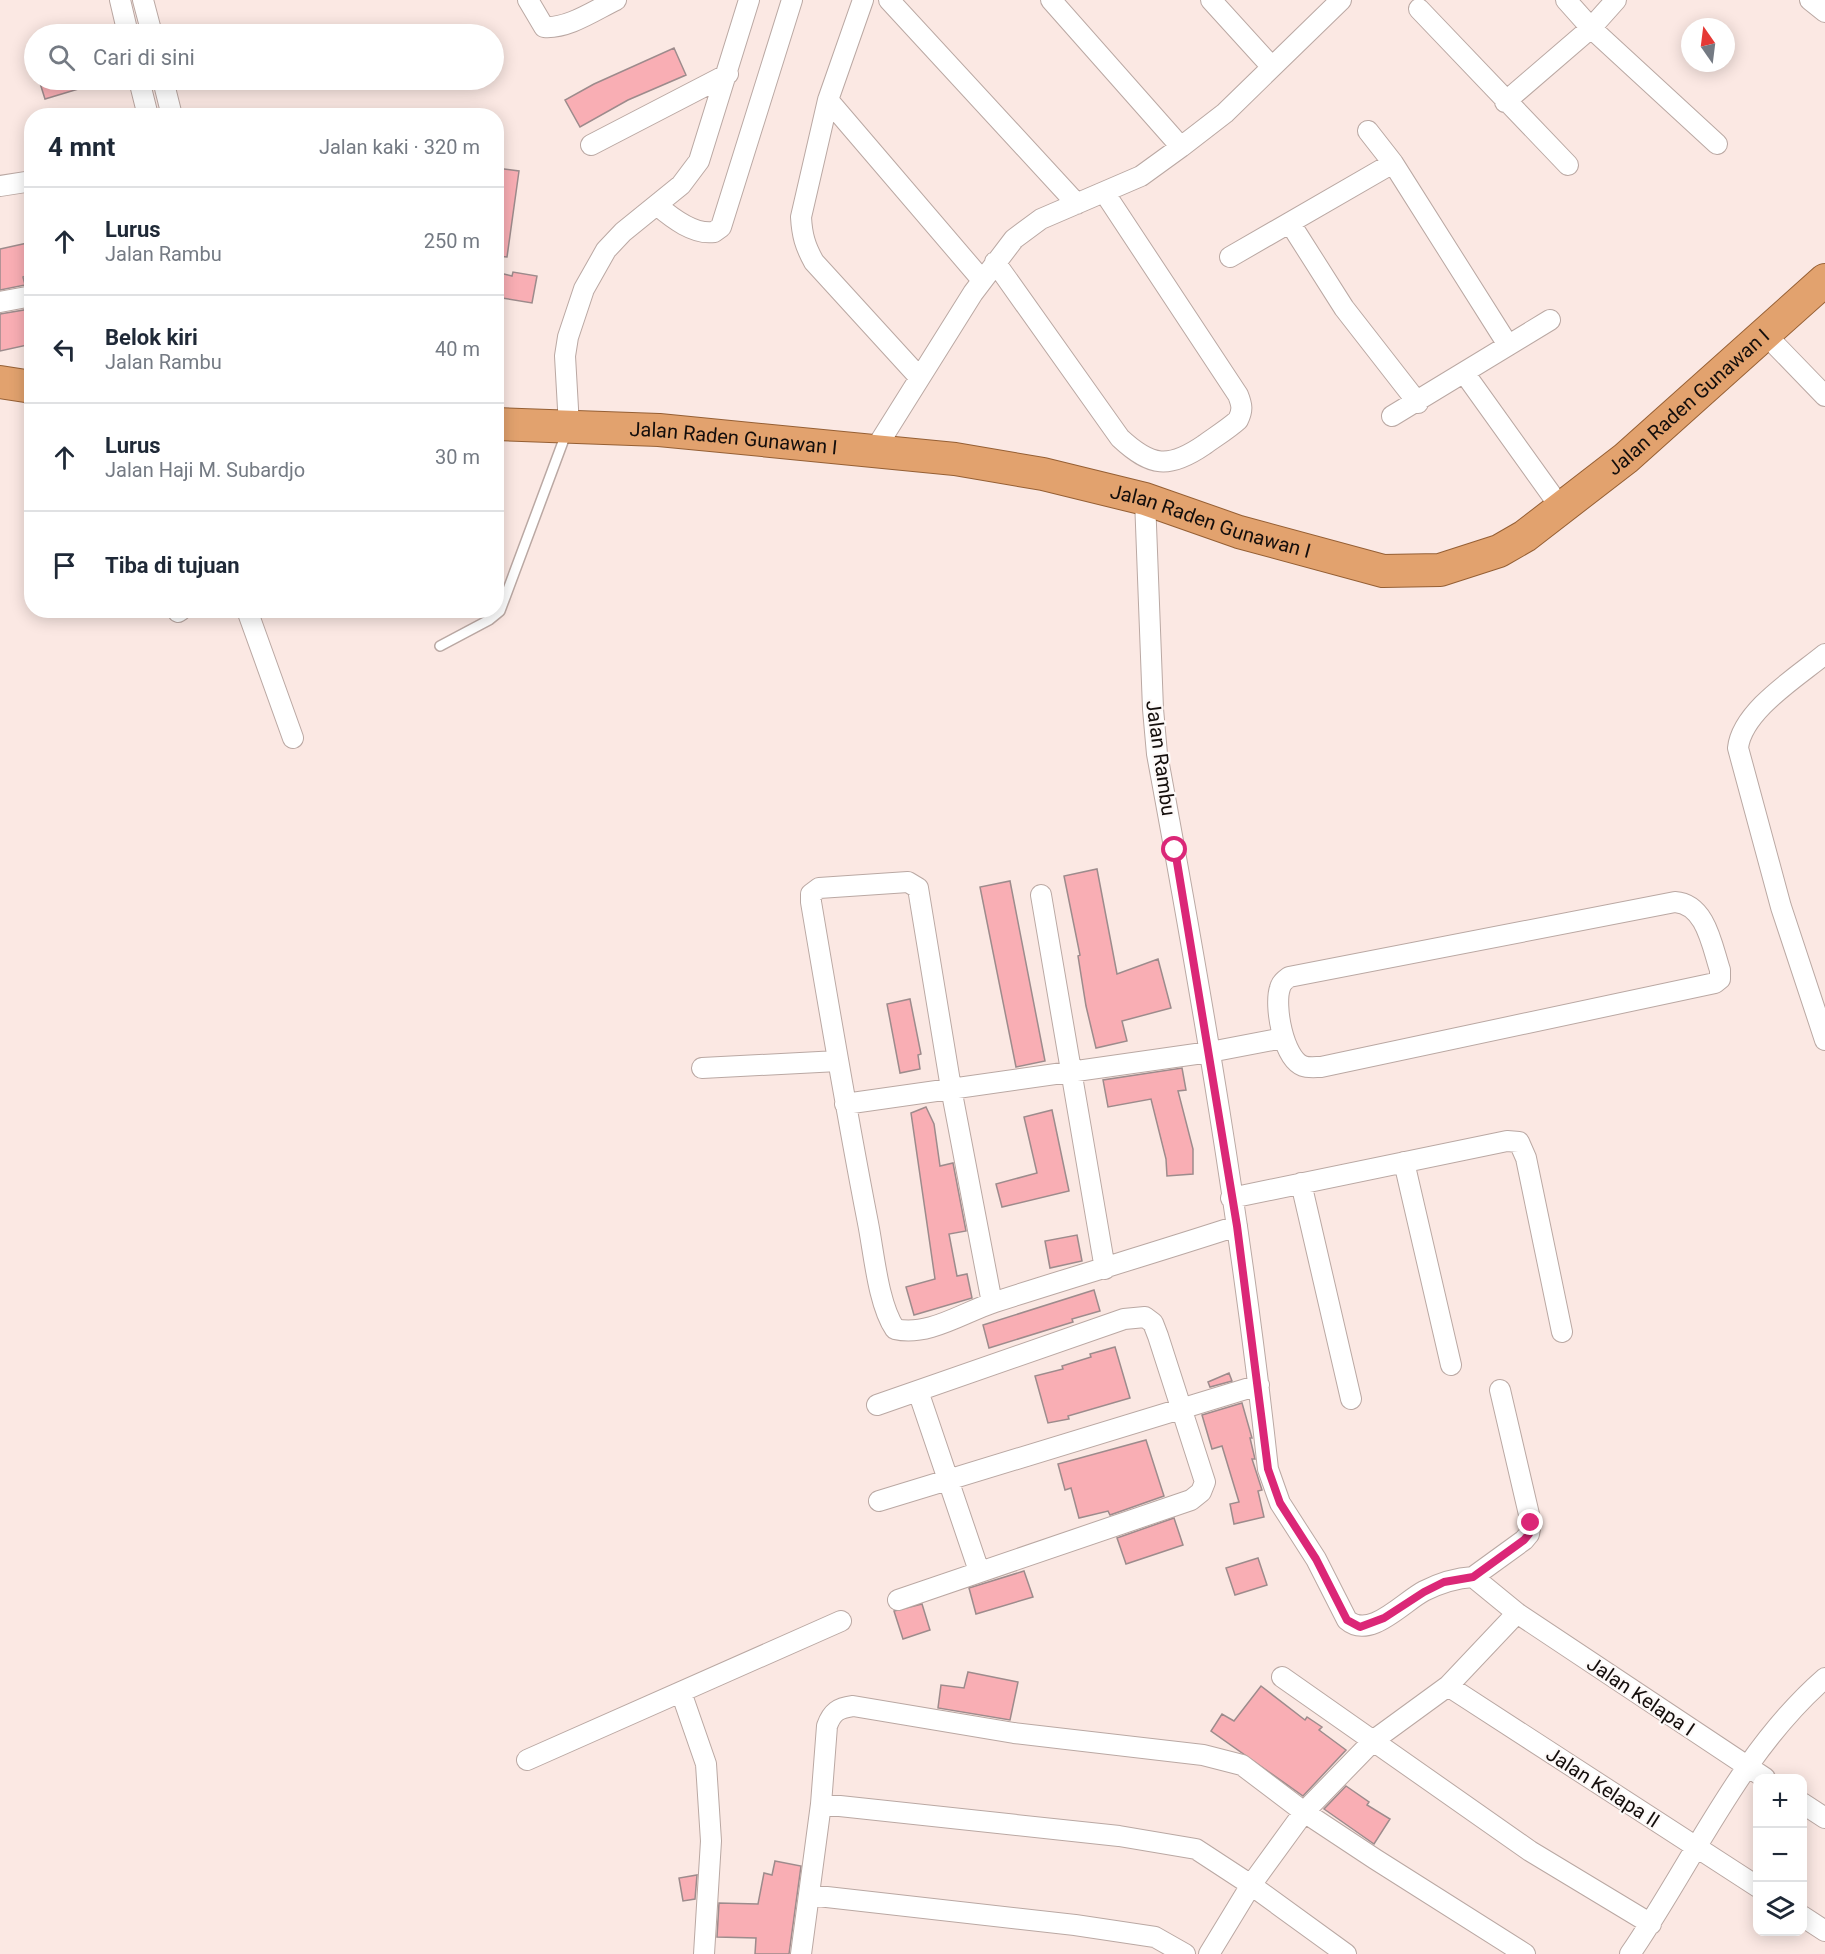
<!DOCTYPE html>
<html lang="id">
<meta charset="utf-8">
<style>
body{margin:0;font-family:Roboto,sans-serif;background:#f6f6f7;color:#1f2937}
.controls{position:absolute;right:18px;bottom:18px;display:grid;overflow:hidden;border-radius:12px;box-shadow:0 3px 15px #0003}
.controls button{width:54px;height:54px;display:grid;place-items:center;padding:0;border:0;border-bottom:2px solid #e0e1e3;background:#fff;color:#1f2937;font:30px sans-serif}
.compass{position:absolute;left:1681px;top:18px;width:54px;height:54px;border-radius:50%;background:#fff;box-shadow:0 3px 15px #0003;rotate:346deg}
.stop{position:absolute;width:18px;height:18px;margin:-14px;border:4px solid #db2777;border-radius:50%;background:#fff}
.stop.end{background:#db2777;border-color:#fff;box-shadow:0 2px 6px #0008}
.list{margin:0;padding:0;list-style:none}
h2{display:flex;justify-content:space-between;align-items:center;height:78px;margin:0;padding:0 24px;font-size:26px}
h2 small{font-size:20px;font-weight:400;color:#747a83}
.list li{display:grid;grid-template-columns:39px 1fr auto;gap:18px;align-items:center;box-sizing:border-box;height:108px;padding:0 24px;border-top:2px solid #e0e1e3}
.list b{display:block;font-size:22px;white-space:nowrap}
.list p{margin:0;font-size:20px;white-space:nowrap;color:#747a83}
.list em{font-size:20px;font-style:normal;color:#747a83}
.icon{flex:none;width:33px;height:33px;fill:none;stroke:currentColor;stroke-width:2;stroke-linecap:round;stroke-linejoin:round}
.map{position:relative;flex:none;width:1825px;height:1954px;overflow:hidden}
.search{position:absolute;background:#fff;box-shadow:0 3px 15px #0003;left:24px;top:24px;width:480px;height:66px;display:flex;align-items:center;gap:15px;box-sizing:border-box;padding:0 21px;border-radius:33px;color:#747a83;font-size:22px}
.panel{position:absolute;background:#fff;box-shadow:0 3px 15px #0003;left:24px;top:108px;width:480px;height:510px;border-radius:24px}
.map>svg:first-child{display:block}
</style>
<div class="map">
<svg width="1825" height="1954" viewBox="0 0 1825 1954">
<rect width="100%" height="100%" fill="#fbe8e3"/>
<path fill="#f9aeb4" stroke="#9d8b8c" stroke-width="1.5" d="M674,48L686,75L628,100L580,127L565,100L594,84Z
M39,80H94L95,84L45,99Z
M496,168L519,171L507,257L496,256Z
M32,242V274L23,277L25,285L0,290V249Z
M496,272L512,276L513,272L537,276L532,303L496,297Z
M30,309L32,344L0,351V314Z
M1097,869L1117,974L1158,959L1171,1008L1122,1021L1127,1041L1096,1048L1086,1006L1078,956L1080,955L1064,876Z
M1010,881L1045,1061L1016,1067L980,887Z
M910,999L921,1054L918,1055L920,1069L900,1073L887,1004Z
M1182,1068L1186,1090L1178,1091L1193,1149V1174L1167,1176L1166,1159L1151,1099L1108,1107L1103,1080Z
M926,1107L934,1124L940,1166L953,1163L966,1231L949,1234L957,1276L967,1274L972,1298L914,1315L906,1287L935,1279L911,1113Z
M1052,1110L1069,1191L1002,1207L996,1184L1037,1173L1024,1117Z
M1077,1235L1082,1261L1050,1268L1045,1241Z
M1094,1290L1100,1311L1072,1319L1073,1322L989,1348L983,1325Z
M1115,1347L1130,1398L1068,1416L1069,1419L1048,1423L1035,1376L1063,1369L1062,1366L1091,1357L1090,1354Z
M1229,1373L1232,1381L1210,1387L1208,1382Z
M1242,1403L1252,1438H1250L1255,1459H1252L1262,1490L1258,1491L1264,1517L1234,1524L1230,1504L1239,1502L1222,1446L1212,1449L1202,1415Z
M1146,1440L1164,1496L1110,1515L1108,1511L1079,1518L1071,1488L1065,1490L1058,1464Z
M1174,1518L1183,1545L1126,1564L1117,1538Z
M1258,1558L1267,1585L1235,1595L1226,1568Z
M1024,1571L1033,1597L976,1614L969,1588Z
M922,1604L930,1630L903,1639L894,1611Z
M968,1672L1018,1682L1010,1720L938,1708L941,1685L964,1688Z
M1261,1686L1305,1720L1307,1717L1322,1727L1319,1730L1346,1750L1303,1796L1211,1731L1222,1714L1234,1721Z
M1346,1786L1369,1802L1367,1805L1390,1819L1374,1844L1324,1809Z
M775,1861L801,1866L789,1954H755L756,1938L717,1937L719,1903L758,1904L764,1873L772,1875Z
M697,1875L695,1899L683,1901L679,1878Z"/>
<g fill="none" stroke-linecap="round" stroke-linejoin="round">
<defs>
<path id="service" d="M440,646L489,620L500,611L567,431"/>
<path id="minor" d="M120,0L128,34
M143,0L152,34
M528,0L544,27C568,29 595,10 616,0
M863,0L828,100L801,217C802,235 805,246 814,262L919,377
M889,0L1077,204
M1051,0L1181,147
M1211,0L1271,66
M1566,0L1591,28L1717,144
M1810,0L1825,12
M1419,9L1568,165
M139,80L148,116
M163,80L172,116
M828,100L982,280
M1505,102L1591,28L1616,0
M1368,131L1393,163L1508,345
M591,145L728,74
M0,186L32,181
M658,206C672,218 694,235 714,232L721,227L792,0
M1290,223L1344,308L1418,403
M1230,257L1393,163
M995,262L1120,438C1151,467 1169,469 1204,445C1215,437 1228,429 1238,420C1243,410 1242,405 1238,395L1104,192
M0,302L32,296
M1764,333L1825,396
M1465,374L1561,508
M1392,416L1550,320
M569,426L565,356L568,337L584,289L606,250L623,232L681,185L699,161L749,0
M874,451L973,293L1014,239L1041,219L1141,176L1181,147L1225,113L1341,0
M1145,499L1153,709L1157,754C1201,991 1242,1229 1268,1469L1280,1503L1316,1559L1347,1620C1370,1640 1403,1602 1424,1591C1440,1583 1456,1578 1473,1577L1517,1613L1765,1778
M247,610L293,738
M178,612L181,610
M1825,654C1797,677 1742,711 1738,748L1781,907L1825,1040
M1041,895L1105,1269
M1675,902C1706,904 1712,946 1720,970V979L1715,983L1321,1067C1316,1067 1308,1068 1303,1066C1283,1058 1274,1005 1280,988C1281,983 1285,980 1289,977Z
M702,1068L838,1061
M845,1104L1210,1052L1283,1038
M1404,1162L1451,1365
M1301,1183L1351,1399
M1231,1198L1507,1141L1519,1142L1526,1158L1562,1332
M992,1303L951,1088L918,888L908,882L819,888L811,894V902C829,1009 847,1116 868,1223C874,1253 878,1304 895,1329C928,1337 964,1312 995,1302C1076,1276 1157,1252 1237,1226
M918,1391L979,1571
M877,1405L1124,1319L1145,1317L1153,1323L1158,1336L1205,1482L1201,1492L1191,1500L898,1600
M879,1501L1259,1385
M1473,1577L1524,1540L1529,1534L1531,1523L1500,1390
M1282,1677L1530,1851L1651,1924
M1448,1686L1758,1887
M681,1692L706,1764L711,1841L704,1954
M527,1760L841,1621
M1802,1803L1825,1818
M821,1804L1119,1836L1196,1849L1251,1885L1346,1954
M809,1895L1075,1925L1155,1937L1185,1954
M1802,1916L1825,1931
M801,1954L821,1804L827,1726C832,1712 838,1708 853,1706L1014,1733L1203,1755L1242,1765L1304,1812L1375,1859L1525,1954
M1209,1954L1251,1885L1304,1812L1374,1740L1448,1686L1517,1613
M1630,1954C1693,1862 1740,1752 1825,1678"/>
<g id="trunk">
<path d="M0,382L32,387"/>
<path id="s1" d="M496,424L659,430L955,459L1043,474L1145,499L1239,532L1383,571L1440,570L1499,551L1525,536L1626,458L1825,280"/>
</g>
</defs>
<use href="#service" stroke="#baa8a3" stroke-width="12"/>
<use href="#minor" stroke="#baa8a3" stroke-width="22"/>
<use href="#trunk" stroke="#955f34" stroke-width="34"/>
<use href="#service" stroke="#fff" stroke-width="9"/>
<use href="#minor" stroke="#fff" stroke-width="20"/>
<use href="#trunk" stroke="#e2a26e" stroke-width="32"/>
</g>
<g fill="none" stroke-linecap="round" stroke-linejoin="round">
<path stroke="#db2777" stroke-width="8" d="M1175,850L1237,1226L1268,1469L1280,1503L1316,1559L1347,1620L1360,1627L1384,1618L1424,1592L1444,1582L1473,1577L1524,1540L1529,1534L1531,1523"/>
</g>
<g text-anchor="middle" stroke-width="4.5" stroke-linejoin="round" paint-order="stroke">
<g font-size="20" fill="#140e0c" stroke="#fdf9f8">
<text dy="7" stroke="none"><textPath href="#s1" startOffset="1264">Jalan Raden Gunawan I</textPath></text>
<text dy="7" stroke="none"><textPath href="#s1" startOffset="238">Jalan Raden Gunawan I</textPath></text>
<text dy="7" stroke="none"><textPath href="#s1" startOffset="724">Jalan Raden Gunawan I</textPath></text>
<text transform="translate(1161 758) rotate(82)" y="7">Jalan Rambu</text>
<text transform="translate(1641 1696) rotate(34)" y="7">Jalan Kelapa I</text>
<text transform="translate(1603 1787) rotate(33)" y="7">Jalan Kelapa II</text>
</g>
</g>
</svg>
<div class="controls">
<button>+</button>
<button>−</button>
<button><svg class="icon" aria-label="layers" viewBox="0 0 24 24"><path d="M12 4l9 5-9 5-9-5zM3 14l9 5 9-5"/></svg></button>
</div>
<svg class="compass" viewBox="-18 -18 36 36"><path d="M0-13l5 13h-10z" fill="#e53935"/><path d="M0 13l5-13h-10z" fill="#747a83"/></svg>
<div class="stop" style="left:1175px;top:850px"></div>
<div class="stop end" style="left:1531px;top:1523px"></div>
<div class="search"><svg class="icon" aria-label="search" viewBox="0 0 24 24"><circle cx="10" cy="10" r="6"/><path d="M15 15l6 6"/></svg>Cari di sini</div>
<section class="panel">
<h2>4 mnt<small>Jalan kaki · 320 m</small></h2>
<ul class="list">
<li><svg class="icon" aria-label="ahead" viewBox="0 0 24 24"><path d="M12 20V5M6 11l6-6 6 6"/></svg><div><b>Lurus</b><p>Jalan Rambu</p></div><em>250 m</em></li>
<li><svg class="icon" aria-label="left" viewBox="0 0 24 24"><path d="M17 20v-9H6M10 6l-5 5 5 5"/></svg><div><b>Belok kiri</b><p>Jalan Rambu</p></div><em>40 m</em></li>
<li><svg class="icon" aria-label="ahead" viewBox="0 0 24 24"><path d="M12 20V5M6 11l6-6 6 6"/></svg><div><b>Lurus</b><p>Jalan Haji M. Subardjo</p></div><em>30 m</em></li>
<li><svg class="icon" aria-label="arrive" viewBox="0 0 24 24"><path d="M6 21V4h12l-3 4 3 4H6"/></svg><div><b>Tiba di tujuan</b></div></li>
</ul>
</section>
</div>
